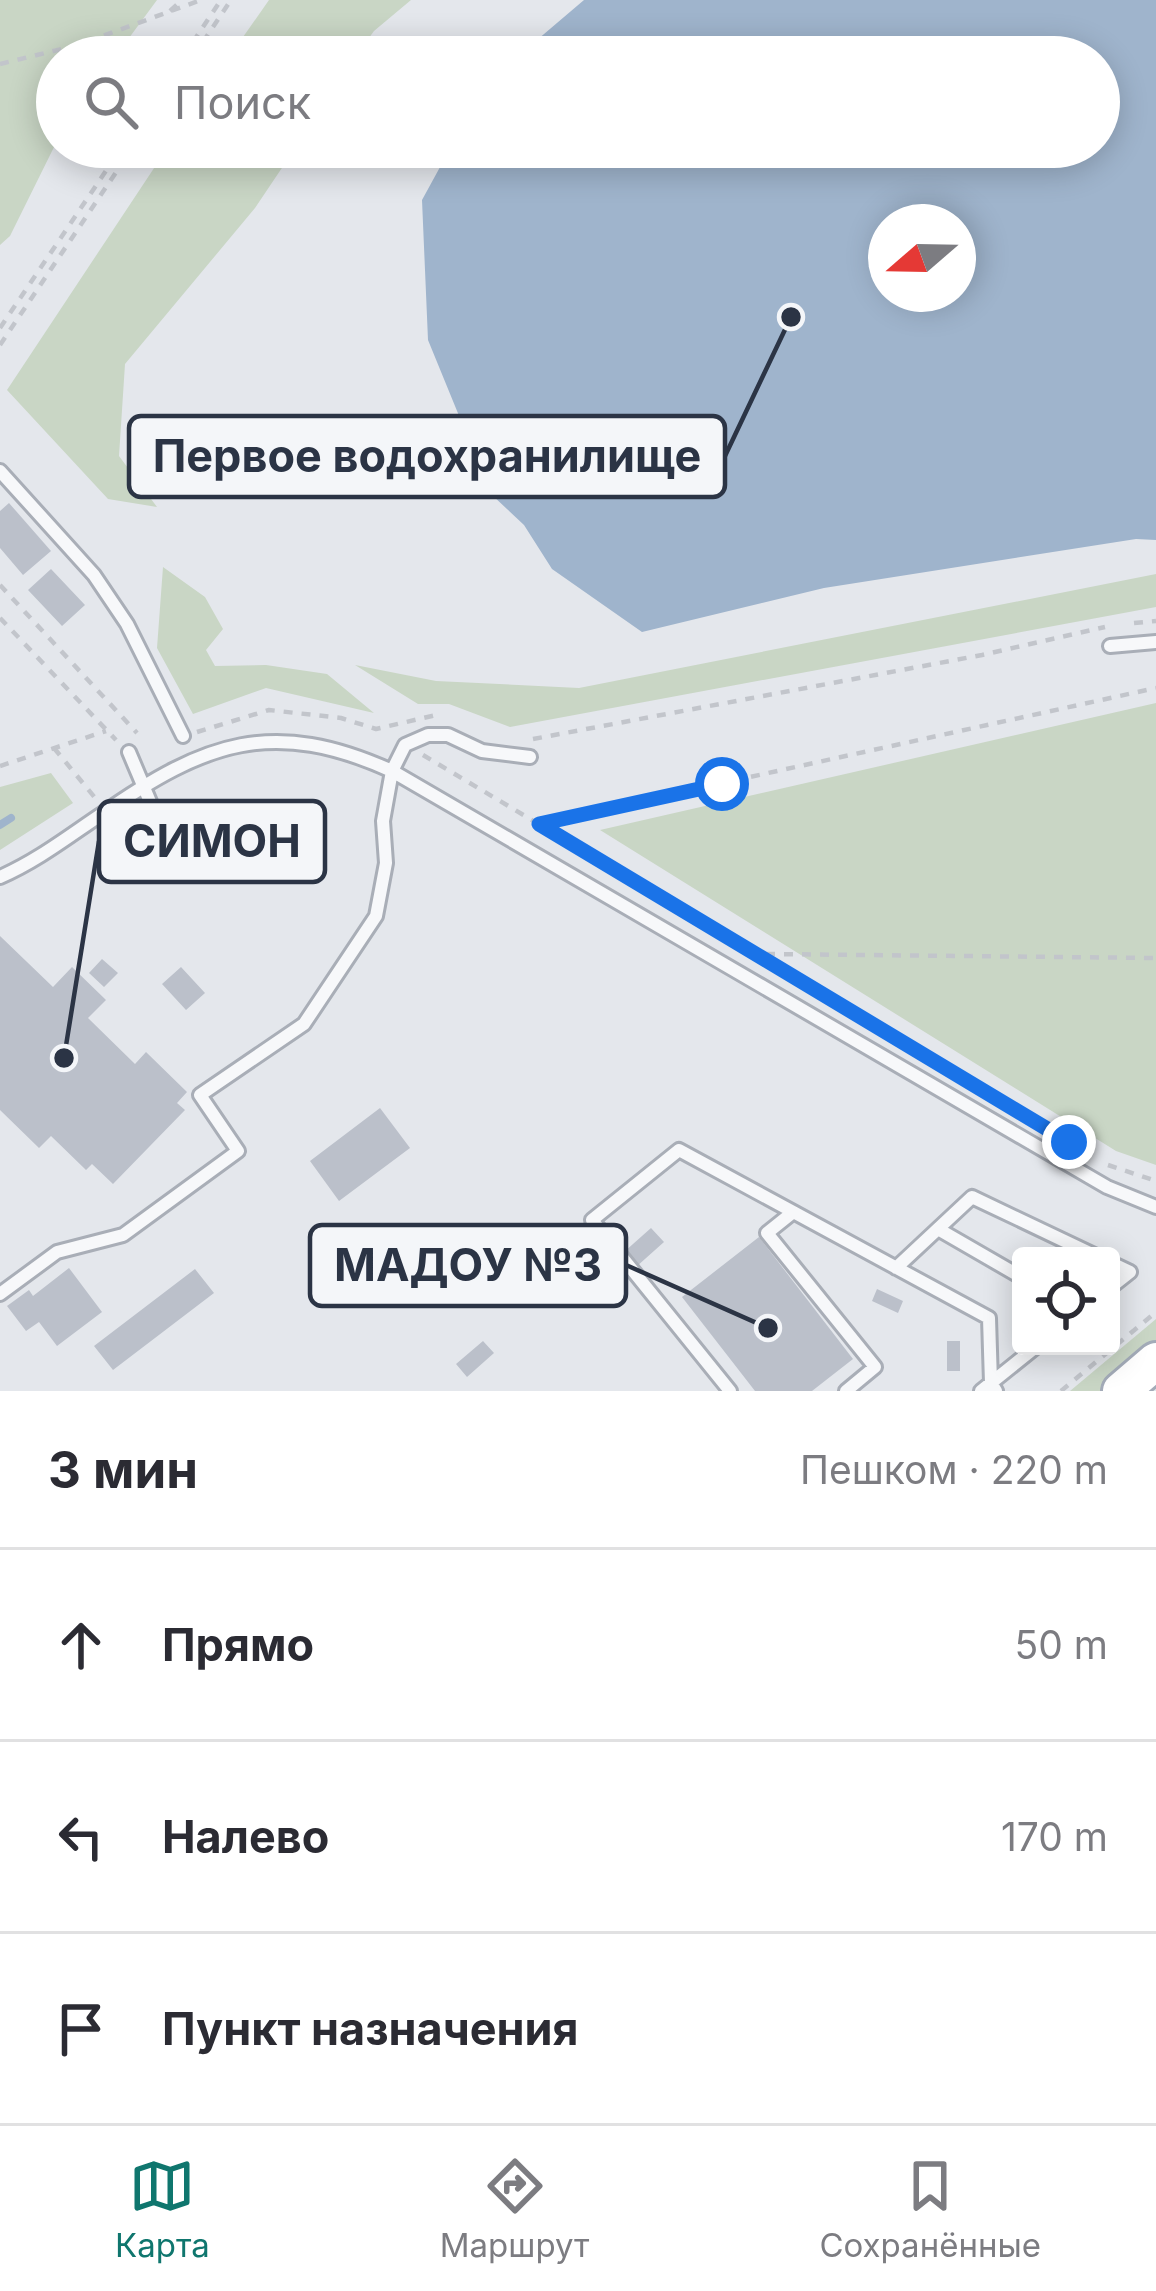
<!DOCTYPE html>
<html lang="ru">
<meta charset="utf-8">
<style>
body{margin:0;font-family:Inter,sans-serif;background:#f2f2f3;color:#2b2b33}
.controls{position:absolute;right:36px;bottom:36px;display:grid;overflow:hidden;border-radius:12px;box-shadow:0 6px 30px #0003}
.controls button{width:108px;height:108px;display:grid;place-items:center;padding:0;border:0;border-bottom:3px solid #e1e1e2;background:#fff;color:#2b2b33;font:60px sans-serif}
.compass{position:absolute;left:868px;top:204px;width:108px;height:108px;border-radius:50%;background:#fff;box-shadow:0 6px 30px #0003;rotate:250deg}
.stop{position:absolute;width:36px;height:36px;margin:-27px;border:9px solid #1a73e8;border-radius:50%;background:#fff}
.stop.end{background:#1a73e8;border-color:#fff;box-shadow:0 3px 12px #0008}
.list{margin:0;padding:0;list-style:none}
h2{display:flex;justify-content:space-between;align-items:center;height:156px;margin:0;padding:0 48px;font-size:51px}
h2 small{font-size:39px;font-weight:400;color:#7c7c81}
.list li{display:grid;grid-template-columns:78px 1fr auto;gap:36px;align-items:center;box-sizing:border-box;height:192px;padding:0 48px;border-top:3px solid #e1e1e2}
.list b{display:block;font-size:45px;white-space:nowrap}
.list em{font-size:39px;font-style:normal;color:#7c7c81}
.icon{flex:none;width:66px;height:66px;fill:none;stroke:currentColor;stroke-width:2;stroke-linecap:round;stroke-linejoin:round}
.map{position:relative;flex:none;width:1156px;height:1391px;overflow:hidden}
.search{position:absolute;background:#fff;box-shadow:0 6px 30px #0003;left:36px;right:36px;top:36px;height:132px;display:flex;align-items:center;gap:30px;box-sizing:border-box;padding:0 42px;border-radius:66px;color:#7c7c81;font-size:45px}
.sheet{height:732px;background:#fff}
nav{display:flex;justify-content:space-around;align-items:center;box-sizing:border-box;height:168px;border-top:3px solid #e1e1e2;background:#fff;font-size:33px;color:#7c7c81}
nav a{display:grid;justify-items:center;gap:6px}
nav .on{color:#0f766e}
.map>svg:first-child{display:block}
</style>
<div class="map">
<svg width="1156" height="1391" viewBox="0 0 1156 1391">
<rect width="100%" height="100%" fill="#e4e7ec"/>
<path fill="#c9d6c5" d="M0,0H157L115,57H57V141L10,236L0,245Z
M269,0H411L374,31L355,57H229Z
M168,147H296L255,208L125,364L119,456L157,507L108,499L7,390Z
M163,567L205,597L223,629L206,650L215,666L266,665L327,674L374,713L266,688L193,714L157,648Z
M1156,574V607L510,727L449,704H418L355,665L436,681L579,688Z
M1156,703V1165L1116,1151L600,830Z
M51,773L73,803L0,850V787Z
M1156,1319V1344L1100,1391H1070Z"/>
<path fill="#9fb4cc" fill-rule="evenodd" d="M584,0H1156V540L1136,539L824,588L642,632L552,569L524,525L491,494L428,340L422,200L451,147H1099V57H517ZM886,222H958V294H886Z"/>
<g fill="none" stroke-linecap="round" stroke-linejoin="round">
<path stroke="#9fb4cc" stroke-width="8" d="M0,825L11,818"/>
</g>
<path fill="#bbc0ca" d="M9,503L51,551L23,575L0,548V511Z
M51,569L85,605L62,626L28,590Z
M0,936L53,987L72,967L106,1000L88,1018L135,1064L146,1052L187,1092L177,1103L185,1110L113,1184L92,1164L86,1170L51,1136L39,1148L0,1110Z
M102,959L118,973L104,987L89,973Z
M181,967L205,993L186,1010L162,984Z
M380,1108L410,1148L339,1201L310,1161Z
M651,1228L664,1242L636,1267L624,1252Z
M759,1237L853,1359L812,1391H755L682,1297Z
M69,1268L102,1312L57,1346L39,1322L26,1331L7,1306L29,1290L33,1296Z
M195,1269L214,1293L113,1370L94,1346Z
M877,1289L903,1301L898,1313L872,1301Z
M483,1341L494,1353L467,1377L456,1364Z
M947,1341H960V1371H947Z"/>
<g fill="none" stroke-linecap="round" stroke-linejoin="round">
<defs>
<path id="lane" d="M0,471L94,575L127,624L183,736
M1110,646L1156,642
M129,752L156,816
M0,877C37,861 69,836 102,814C205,742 273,717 392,771L1107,1187L1156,1207
M792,1213L767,1233L875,1367L846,1391
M938,1229L1021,1277
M1111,1263L1130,1272L1111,1287
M896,1268L972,1197L1096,1256
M0,1294L57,1252L123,1235L238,1151L200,1095L304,1024L376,916L386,863L383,821L392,771L405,745L428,735H448L482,751L530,757
M730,1391L592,1220L679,1150L989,1318L991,1383L996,1391
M981,1391L1037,1346"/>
<path id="primary" d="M1121,1391L1156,1361"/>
</defs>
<use href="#lane" stroke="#a9aeb7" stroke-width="18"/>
<use href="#primary" stroke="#a3abb8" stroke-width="42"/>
<path stroke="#c2c5cb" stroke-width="4.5" stroke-dasharray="9 9" stroke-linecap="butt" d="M170,11L182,0
M183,57L221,0
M193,57L231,0
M0,64L78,45L201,0
M0,328L122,147
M0,345L133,147
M0,585L137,733
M0,618L116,740
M1134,623L1156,621
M197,732L269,710L341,718L376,729L436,715
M533,739L982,655L1105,627
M54,748L96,799
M423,755L1057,1134
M0,766L106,731
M540,823L1156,688
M766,954L1156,958
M1108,1165L1156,1181
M1061,1391L1156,1312"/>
<use href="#lane" stroke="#f7f8fa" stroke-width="12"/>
<use href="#primary" stroke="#fff" stroke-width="36"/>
</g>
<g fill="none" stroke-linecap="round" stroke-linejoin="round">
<path stroke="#1a73e8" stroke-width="15" d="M722,784L539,824L1069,1142"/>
</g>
<path fill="none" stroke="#2b3445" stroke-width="4.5" d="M791 317L725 456M64 1058L99 841M768 1328L626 1265"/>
<g fill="#2b3445" stroke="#f4f6f9" stroke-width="4.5">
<circle cx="791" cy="317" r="12"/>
<circle cx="64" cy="1058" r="12"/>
<circle cx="768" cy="1328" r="12"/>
</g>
<g fill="#f4f6f9" stroke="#2b3445" stroke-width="4.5">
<rect x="129" y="416" width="596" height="81" rx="12"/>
<rect x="99" y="801" width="226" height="81" rx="12"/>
<rect x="310" y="1225" width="316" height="81" rx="12"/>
</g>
<g font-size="45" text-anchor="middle" font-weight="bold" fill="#2b3445">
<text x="427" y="472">Первое водохранилище</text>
<text x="212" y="857">СИМОН</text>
<text x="468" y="1281">МАДОУ №3</text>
</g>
</svg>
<div class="controls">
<button><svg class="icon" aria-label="locate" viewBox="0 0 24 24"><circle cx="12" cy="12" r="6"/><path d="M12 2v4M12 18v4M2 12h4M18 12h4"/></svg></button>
</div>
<svg class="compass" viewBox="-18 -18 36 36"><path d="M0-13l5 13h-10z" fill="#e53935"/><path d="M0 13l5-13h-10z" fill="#7c7c81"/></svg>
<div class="stop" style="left:722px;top:784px"></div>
<div class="stop end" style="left:1069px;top:1142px"></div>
<div class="search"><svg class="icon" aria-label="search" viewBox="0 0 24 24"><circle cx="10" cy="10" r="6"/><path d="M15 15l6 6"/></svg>Поиск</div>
</div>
<section class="sheet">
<h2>3 мин<small>Пешком · 220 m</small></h2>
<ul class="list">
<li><svg class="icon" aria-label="ahead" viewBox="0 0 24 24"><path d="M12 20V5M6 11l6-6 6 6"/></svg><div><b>Прямо</b></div><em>50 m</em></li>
<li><svg class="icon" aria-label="left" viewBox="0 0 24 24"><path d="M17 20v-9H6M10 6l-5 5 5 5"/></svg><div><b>Налево</b></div><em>170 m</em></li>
<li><svg class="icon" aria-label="arrive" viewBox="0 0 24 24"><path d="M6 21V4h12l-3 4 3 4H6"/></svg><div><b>Пункт назначения</b></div></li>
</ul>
</section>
<nav>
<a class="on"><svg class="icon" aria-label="map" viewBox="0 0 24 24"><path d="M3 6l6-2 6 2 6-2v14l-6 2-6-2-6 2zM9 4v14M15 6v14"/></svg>Карта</a>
<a><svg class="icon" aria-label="directions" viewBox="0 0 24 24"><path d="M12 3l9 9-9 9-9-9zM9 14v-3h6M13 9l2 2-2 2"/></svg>Маршрут</a>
<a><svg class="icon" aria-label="saved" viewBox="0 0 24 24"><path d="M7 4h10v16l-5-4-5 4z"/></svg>Сохранённые</a>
</nav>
